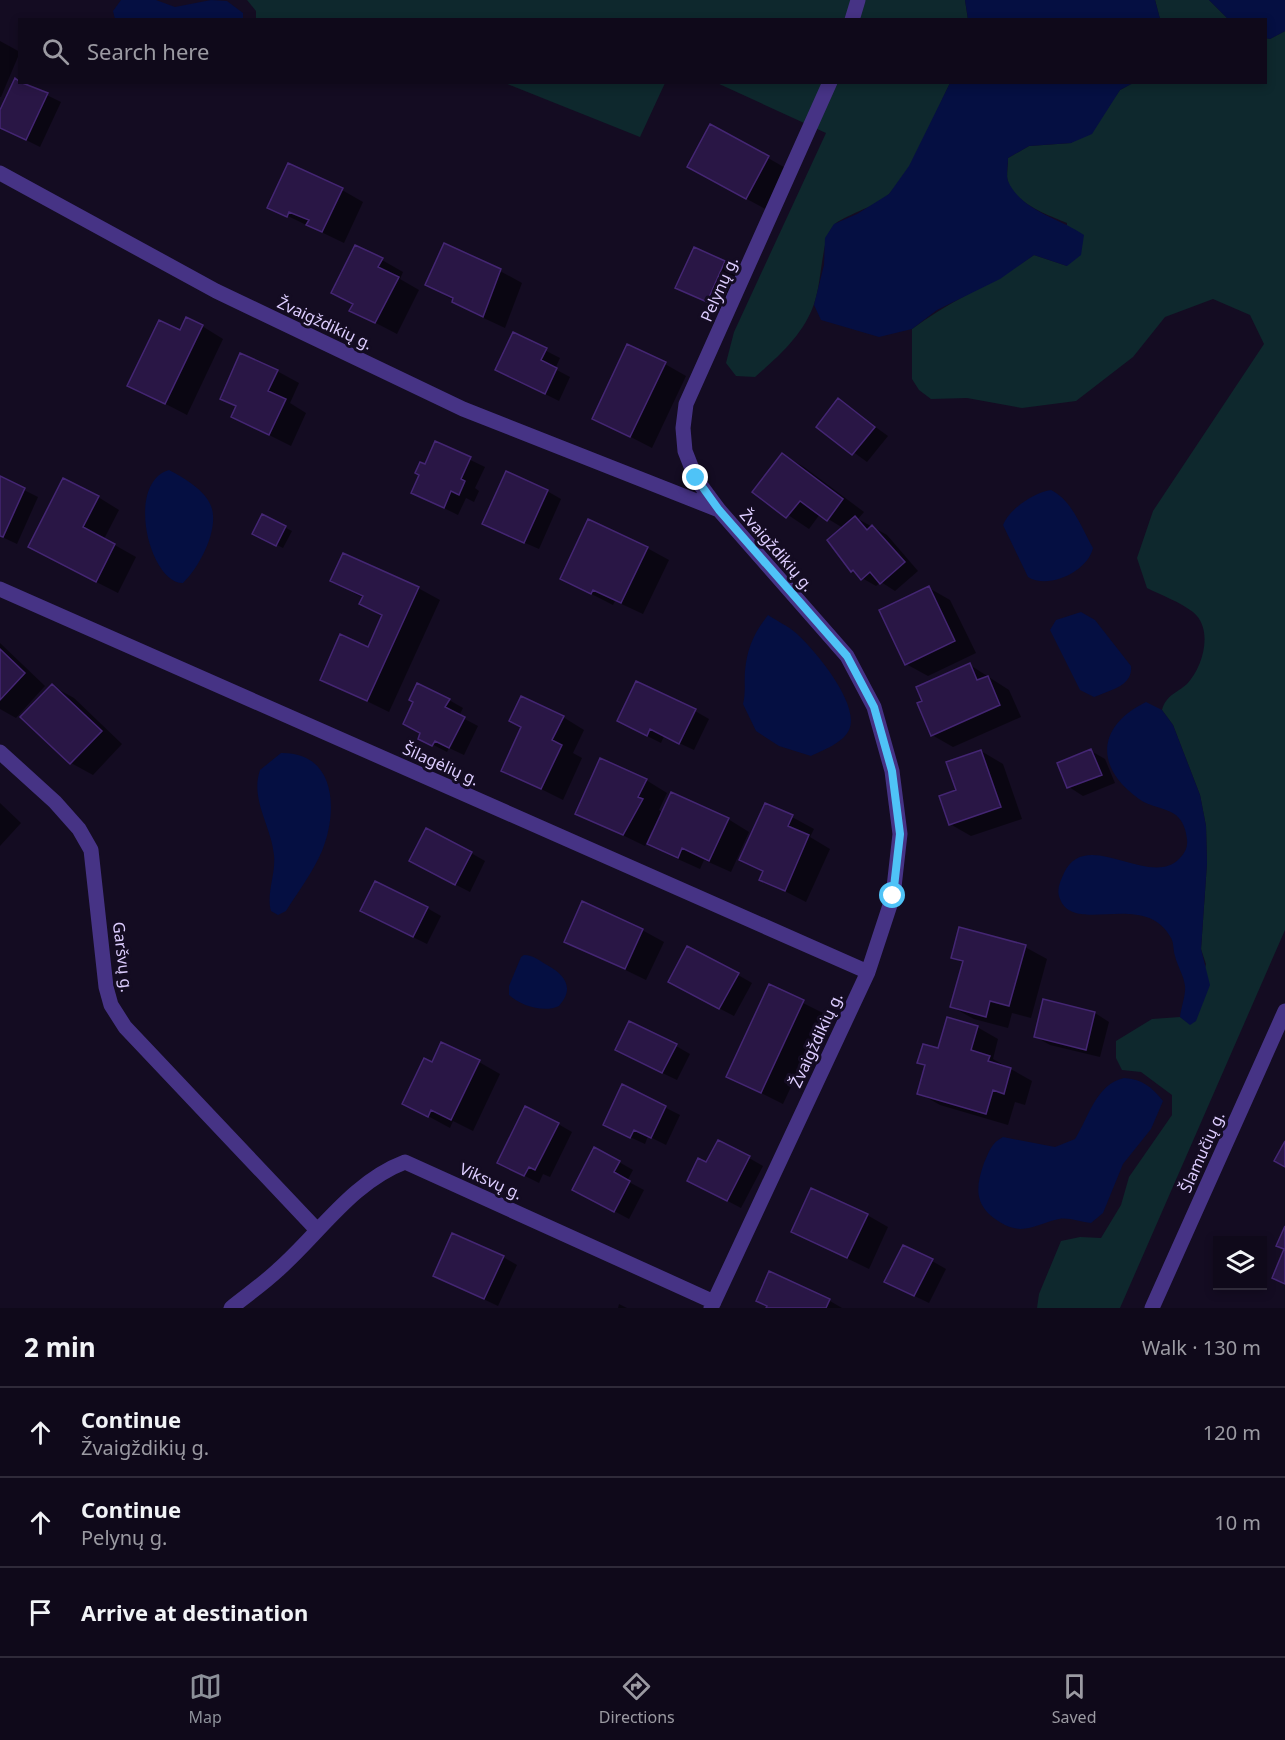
<!DOCTYPE html>
<meta charset="utf-8">
<style>
body{margin:0;font-family:"Noto Sans",sans-serif;background:#181223;color:#f1f3f6}
.controls{position:absolute;right:18px;bottom:18px;display:grid;overflow:hidden;border-radius:0px;box-shadow:0 3px 9px #0003}
.controls button{width:54px;height:54px;display:grid;place-items:center;padding:0;border:0;border-bottom:2px solid #2f2a39;background:#0f091a;color:#f1f3f6;font:30px sans-serif}
.stop{position:absolute;width:18px;height:18px;margin:-14px;border:4px solid #4fc3f7;border-radius:50%;background:#fff}
.stop.end{background:#4fc3f7;border-color:#fff;box-shadow:0 2px 6px #0008}
.list{margin:0;padding:0;list-style:none}
h2{display:flex;justify-content:space-between;align-items:center;height:78px;margin:0;padding:0 24px;font-size:26px}
h2 small{font-size:20px;font-weight:400;color:#9b9aa2}
.list li{display:grid;grid-template-columns:39px 1fr auto;gap:18px;align-items:center;box-sizing:border-box;height:90px;padding:0 24px;border-top:2px solid #2f2a39}
.list b{display:block;font-size:22px;white-space:nowrap}
.list p{margin:0;font-size:20px;white-space:nowrap;color:#9b9aa2}
.list em{font-size:20px;font-style:normal;color:#9b9aa2}
.icon{flex:none;width:33px;height:33px;fill:none;stroke:currentColor;stroke-width:2;stroke-linecap:round;stroke-linejoin:round}
.map{position:relative;flex:none;width:1285px;height:1308px;overflow:hidden}
.search{position:absolute;background:#0f091a;box-shadow:0 3px 9px #0003;left:18px;right:18px;top:18px;height:66px;display:flex;align-items:center;gap:15px;box-sizing:border-box;padding:0 21px;border-radius:0px;color:#9b9aa2;font-size:22px}
.sheet{height:348px;background:#0f091a}
nav{display:flex;justify-content:space-around;align-items:center;box-sizing:border-box;height:84px;border-top:2px solid #2f2a39;background:#0f091a;font-size:16px;color:#9b9aa2}
nav a{display:grid;justify-items:center;gap:3px}
nav .on{color:#8c9099}
.map>svg:first-child{display:block}
</style>
<div class="map">
<svg width="1285" height="1308" viewBox="0 0 1285 1308">
<rect width="100%" height="100%" fill="#140c22"/>
<path fill="#0e282d" d="M247,0H965L968,20H256V11Z
M1155,0H1209L1228,19H1160Z
M1285,31V930L1120,1308H1037L1039,1294L1061,1241L1080,1237L1101,1238L1121,1205L1129,1177L1172,1115V1095L1141,1072L1122,1070L1116,1058V1041L1152,1019L1180,1017L1190,1024L1206,964L1201,949L1207,863L1206,826L1200,795L1173,725L1162,710C1166,695 1177,693 1187,684C1203,667 1214,629 1193,612C1180,602 1161,595 1147,588L1137,558L1153,511L1264,344L1250,315L1213,299L1165,317L1133,357L1076,401L1022,408L967,398L931,399L919,390L912,379V329C951,300 995,282 1034,255L1067,266V223C1048,215 1010,202 1007,177C1007,171 1008,164 1008,158L1029,146L1071,143L1106,110L1120,90L1133,83L1266,82V38L1270,39Z
M505,83H665L640,137Z
M717,83H950C934,115 915,169 889,194C876,207 842,216 834,225C821,238 822,283 814,304C804,334 778,357 755,377L736,376L726,363L734,332L826,133Z"/>
<path fill="#050f42" d="M121,0H156L175,7L211,0L227,1L243,13V19H115L113,11Z
M965,0H1155L1160,19H968Z
M1209,0H1285V31L1270,39L1266,38V20L1228,19Z
M950,83H1133L1120,90L1092,134L1071,143L1029,146L1008,158C1008,165 1006,175 1008,181C1021,211 1060,218 1084,235L1081,255L1067,266L1034,255L1000,279L937,310L912,329L879,337L821,320L814,305L824,265L825,238L834,224L857,214L889,194L909,166Z
M169,470C183,477 206,491 211,506C220,529 199,568 183,583C149,583 125,483 169,470Z
M1051,490C1072,500 1082,529 1093,548C1088,571 1049,590 1028,577L1003,525C1009,509 1035,492 1051,490Z
M1081,612L1095,620L1131,666C1133,686 1110,690 1094,697L1080,690L1050,630L1056,620Z
M768,615C777,621 788,626 796,633C815,650 861,705 849,730C843,743 823,750 811,756L779,746L756,731L743,704C746,692 744,683 745,671C747,649 754,633 768,615Z
M1146,702L1162,710L1173,725L1200,795L1206,826L1207,863L1201,949L1210,985L1196,1021L1190,1025L1180,1017C1181,1007 1186,995 1185,986C1184,976 1177,965 1175,956C1173,950 1174,943 1171,938C1145,889 1074,936 1060,899C1056,890 1060,882 1064,873C1086,826 1149,889 1179,859C1185,853 1188,847 1187,839C1186,830 1183,821 1176,815C1164,807 1150,807 1139,799C1094,767 1097,726 1146,702Z
M281,753C337,752 338,812 322,851C313,872 298,892 286,911L278,915L271,911C266,894 276,874 274,855C271,825 250,800 260,770Z
M524,955C533,955 540,961 547,965C565,975 575,988 559,1006C544,1013 521,1006 509,995V986L521,957Z
M1124,1078C1142,1079 1152,1087 1163,1101L1151,1129L1123,1164L1103,1213L1091,1223C1081,1222 1068,1217 1059,1219C1039,1223 1025,1235 1005,1225C975,1209 974,1191 984,1163C989,1152 991,1143 1003,1137L1055,1147L1075,1139C1089,1117 1096,1084 1124,1078Z"/>
<path fill="#0007" d="M0,41L20,52L1,97H0Z
M16,80L61,102L40,147L0,127V113Z
M768,158L789,170L767,210L710,179Z
M342,190L363,202L344,243L269,207Z
M694,249L739,271L721,309L691,295Z
M382,260L403,272L400,279L419,290L397,334L351,310Z
M500,271L522,283L505,328L475,314L427,284Z
M202,326L223,339L187,415L129,385L181,332Z
M513,334L560,358L555,369L570,377L559,401L497,370Z
M665,364L686,376L652,448L594,418Z
M277,371L299,383L290,403L306,413L291,446L233,417L237,407L221,398Z
M838,400L888,436L867,462L818,426Z
M435,443L485,467L475,488L479,491L474,502L466,498L458,515L413,493Z
M783,455L804,467L864,512L858,519L887,535L918,571L895,591L881,582L876,586L862,578L843,528L820,514L809,529L754,492Z
M0,478L38,497L17,544L0,536Z
M547,491L561,499L539,549L498,531Z
M98,497L119,510L104,539L136,557L118,593L51,559Z
M263,516L292,531L283,548L261,537Z
M647,548L669,560L643,614L615,601L613,605L562,579Z
M332,581L418,588L440,600L389,712L322,679L368,649L383,617L361,604L363,598Z
M929,588L950,600L976,653L928,676L906,664Z
M0,643L45,686L16,718L0,709Z
M970,665L1009,690L1021,717L953,747L932,735Z
M52,686L74,698L122,744L93,775L71,763L23,717Z
M449,700L463,708L459,716L478,726L464,755L449,748L447,752L420,738Z
M695,711L709,719L694,750L664,736L661,743L633,729Z
M563,717L584,730L573,753L582,758L563,800L503,770Z
M981,751L1003,764L1022,819L971,836L950,824L958,791Z
M1091,751L1105,759L1115,783L1083,796L1069,787L1059,763Z
M646,780L667,793L659,810L663,813L728,819L749,832L731,872L704,860L700,869L671,856L649,844L655,831L652,830L645,846L577,813Z
M0,803L21,823L0,846Z
M792,817L814,829L810,837L830,849L806,902L761,879L764,872L741,860Z
M471,853L485,861L470,892L425,869Z
M427,908L441,916L427,944L376,919Z
M642,930L664,942L646,980L566,941Z
M1025,947L1047,959L1031,1018L1012,1013L1008,1028L974,1019L952,1007L964,964L953,957Z
M738,975L752,983L734,1016L684,990Z
M769,986L825,1014L783,1104L727,1076Z
M1044,1001L1095,1013L1109,1022L1100,1057L1050,1045L1036,1037Z
M977,1027L998,1039L993,1059L1032,1081L1025,1105L1015,1102L1008,1125L940,1105L919,1093L926,1067L919,1062Z
M676,1046L690,1054L677,1080L631,1058Z
M479,1062L500,1074L473,1131L453,1121L450,1128L404,1103L432,1064Z
M623,1086L680,1115L666,1145L648,1136L645,1144L619,1132Z
M558,1124L572,1132L550,1177L543,1174L539,1183L513,1170Z
M749,1158L763,1166L741,1208L703,1188L707,1164Z
M619,1162L633,1170L627,1181L644,1190L629,1219L588,1197Z
M867,1215L888,1227L869,1269L793,1232Z
M503,1257L517,1265L498,1306L435,1276Z
M932,1261L946,1269L929,1303L900,1289Z
M770,1273L830,1301L842,1308H768Z
M619,1304L627,1308H618Z"/>
<path fill="#291645" stroke="#442673" stroke-width="1.5" d="M15,78L20,82L48,93L26,140L0,128V110Z
M710,124L769,156L746,199L687,167Z
M288,163L343,188L322,232L306,225L309,220L289,212L287,217L267,208Z
M444,243L501,269L483,317L452,302L453,298L425,285Z
M355,245L383,258L378,267L399,277L375,323L349,311L353,304L331,293Z
M694,247L725,261L707,302L675,288Z
M186,317L203,325L165,404L127,386L159,320L180,330Z
M513,332L547,348L541,360L557,368L545,394L495,370Z
M627,344L666,362L630,437L592,419Z
M240,353L278,370L268,391L286,399L269,435L231,417L236,406L220,399Z
M838,398L875,427L852,455L816,427Z
M435,441L471,457L461,479L465,481L459,495L451,491L444,508L411,493L419,475L415,473L420,462L425,464Z
M782,453L843,499L827,521L800,501L786,518L752,492Z
M506,471L548,490L524,543L482,524Z
M0,476L25,488L3,537L0,536Z
M63,478L99,496L83,527L115,544L96,582L28,547Z
M262,514L286,526L276,546L252,534Z
M855,516L867,530L872,525L905,562L880,584L870,572L861,580L853,570L851,572L827,540Z
M588,519L648,547L621,603L593,590L591,594L560,579Z
M343,553L419,587L367,701L320,680L340,634L368,647L382,615L359,604L363,596L330,581Z
M929,586L955,641L905,665L879,610Z
M0,649L25,673L0,700Z
M970,663L977,680L988,676L1000,705L931,736L917,703L922,701L916,687Z
M636,681L696,709L679,744L650,729L647,736L617,721Z
M417,683L450,699L445,707L465,717L449,748L435,741L432,746L418,739L420,733L403,724L413,702L409,700Z
M52,684L102,731L70,764L20,717Z
M521,696L564,716L552,740L562,745L541,789L501,771L521,727L509,721Z
M1091,749L1102,775L1067,788L1057,763Z
M981,750L1001,807L949,825L939,796L956,790L946,762Z
M600,758L647,779L638,797L643,799L623,835L575,814Z
M671,792L729,818L709,861L682,848L678,858L647,844Z
M765,803L793,815L788,826L809,835L785,891L759,880L763,871L739,860Z
M426,828L472,852L455,885L409,861Z
M375,881L428,907L413,937L360,911Z
M582,901L643,929L625,969L564,942Z
M959,927L1026,945L1009,1006L990,1001L986,1017L950,1007L963,961L951,958Z
M687,946L739,973L719,1009L668,982Z
M769,984L804,1000L761,1093L726,1077Z
M1043,999L1095,1012L1086,1050L1034,1037Z
M947,1017L978,1026L971,1050L990,1056L988,1061L1011,1068L1004,1094L993,1090L986,1114L917,1094L925,1065L917,1063L923,1044L938,1048Z
M629,1021L677,1044L662,1073L615,1050Z
M441,1042L480,1060L451,1120L431,1110L428,1117L402,1104L424,1058L432,1062Z
M622,1084L666,1106L651,1138L634,1130L630,1138L603,1125Z
M525,1106L559,1123L535,1170L529,1167L524,1176L497,1163Z
M718,1140L750,1156L727,1201L687,1181L698,1158L706,1162Z
M1285,1141V1167L1274,1161Z
M594,1147L620,1161L614,1172L630,1181L614,1212L572,1190Z
M811,1188L868,1214L847,1258L791,1232Z
M1285,1226V1284L1272,1278L1284,1249L1276,1246Z
M452,1233L504,1256L484,1299L433,1276Z
M903,1245L933,1259L914,1296L884,1282Z
M769,1271L830,1299L826,1308H766L767,1306L756,1301Z"/>
<g fill="none" stroke-linecap="round" stroke-linejoin="round">
<path stroke="#463385" stroke-width="15" d="M852,20L858,0
M0,173L216,291L463,409L719,510
M0,589L868,972
M0,752L55,802L79,829L91,850L106,987L111,1005L125,1027L317,1230
M231,1308C247,1295 263,1284 278,1270C319,1234 352,1182 405,1162L714,1302
M711,1308L868,972L893,896L900,834L892,771L874,707L847,656L719,510L696,479L685,451L683,428L686,404L830,82
M1152,1308L1285,1011"/>
</g>
<g fill="none" stroke-linecap="round" stroke-linejoin="round">
<path stroke="#4fc3f7" stroke-width="8" d="M696,478L719,510L847,656L874,707L892,771L900,834L893,896"/>
</g>
<g text-anchor="middle" stroke-width="6" stroke-linejoin="round" paint-order="stroke">
<g font-size="16" fill="#ddcdff" stroke="#140c22">
<text transform="translate(719 289) rotate(-66)" y="6">Pelynų g.</text>
<text transform="translate(325 323) rotate(25)" y="6">Žvaigždikių g.</text>
<text transform="translate(777 550) rotate(49)" y="6">Žvaigždikių g.</text>
<text transform="translate(441 764) rotate(24)" y="6">Šilagėlių g.</text>
<text transform="translate(123 957) rotate(83)" y="6">Garšvų g.</text>
<text transform="translate(816 1040) rotate(-65)" y="6">Žvaigždikių g.</text>
<text transform="translate(1202 1152) rotate(-66)" y="6">Šlamučių g.</text>
<text transform="translate(491 1181) rotate(24)" y="6">Viksvų g.</text>
</g>
</g>
</svg>
<div class="controls">
<button><svg class="icon" aria-label="layers" viewBox="0 0 24 24"><path d="M12 4l9 5-9 5-9-5zM3 14l9 5 9-5"/></svg></button>
</div>
<div class="stop" style="left:893px;top:896px"></div>
<div class="stop end" style="left:696px;top:478px"></div>
<div class="search"><svg class="icon" aria-label="search" viewBox="0 0 24 24"><circle cx="10" cy="10" r="6"/><path d="M15 15l6 6"/></svg>Search here</div>
</div>
<section class="sheet">
<h2>2 min<small>Walk · 130 m</small></h2>
<ul class="list">
<li><svg class="icon" aria-label="ahead" viewBox="0 0 24 24"><path d="M12 20V5M6 11l6-6 6 6"/></svg><div><b>Continue</b><p>Žvaigždikių g.</p></div><em>120 m</em></li>
<li><svg class="icon" aria-label="ahead" viewBox="0 0 24 24"><path d="M12 20V5M6 11l6-6 6 6"/></svg><div><b>Continue</b><p>Pelynų g.</p></div><em>10 m</em></li>
<li><svg class="icon" aria-label="arrive" viewBox="0 0 24 24"><path d="M6 21V4h12l-3 4 3 4H6"/></svg><div><b>Arrive at destination</b></div></li>
</ul>
</section>
<nav>
<a class="on"><svg class="icon" aria-label="map" viewBox="0 0 24 24"><path d="M3 6l6-2 6 2 6-2v14l-6 2-6-2-6 2zM9 4v14M15 6v14"/></svg>Map</a>
<a><svg class="icon" aria-label="directions" viewBox="0 0 24 24"><path d="M12 3l9 9-9 9-9-9zM9 14v-3h6M13 9l2 2-2 2"/></svg>Directions</a>
<a><svg class="icon" aria-label="saved" viewBox="0 0 24 24"><path d="M7 4h10v16l-5-4-5 4z"/></svg>Saved</a>
</nav>
